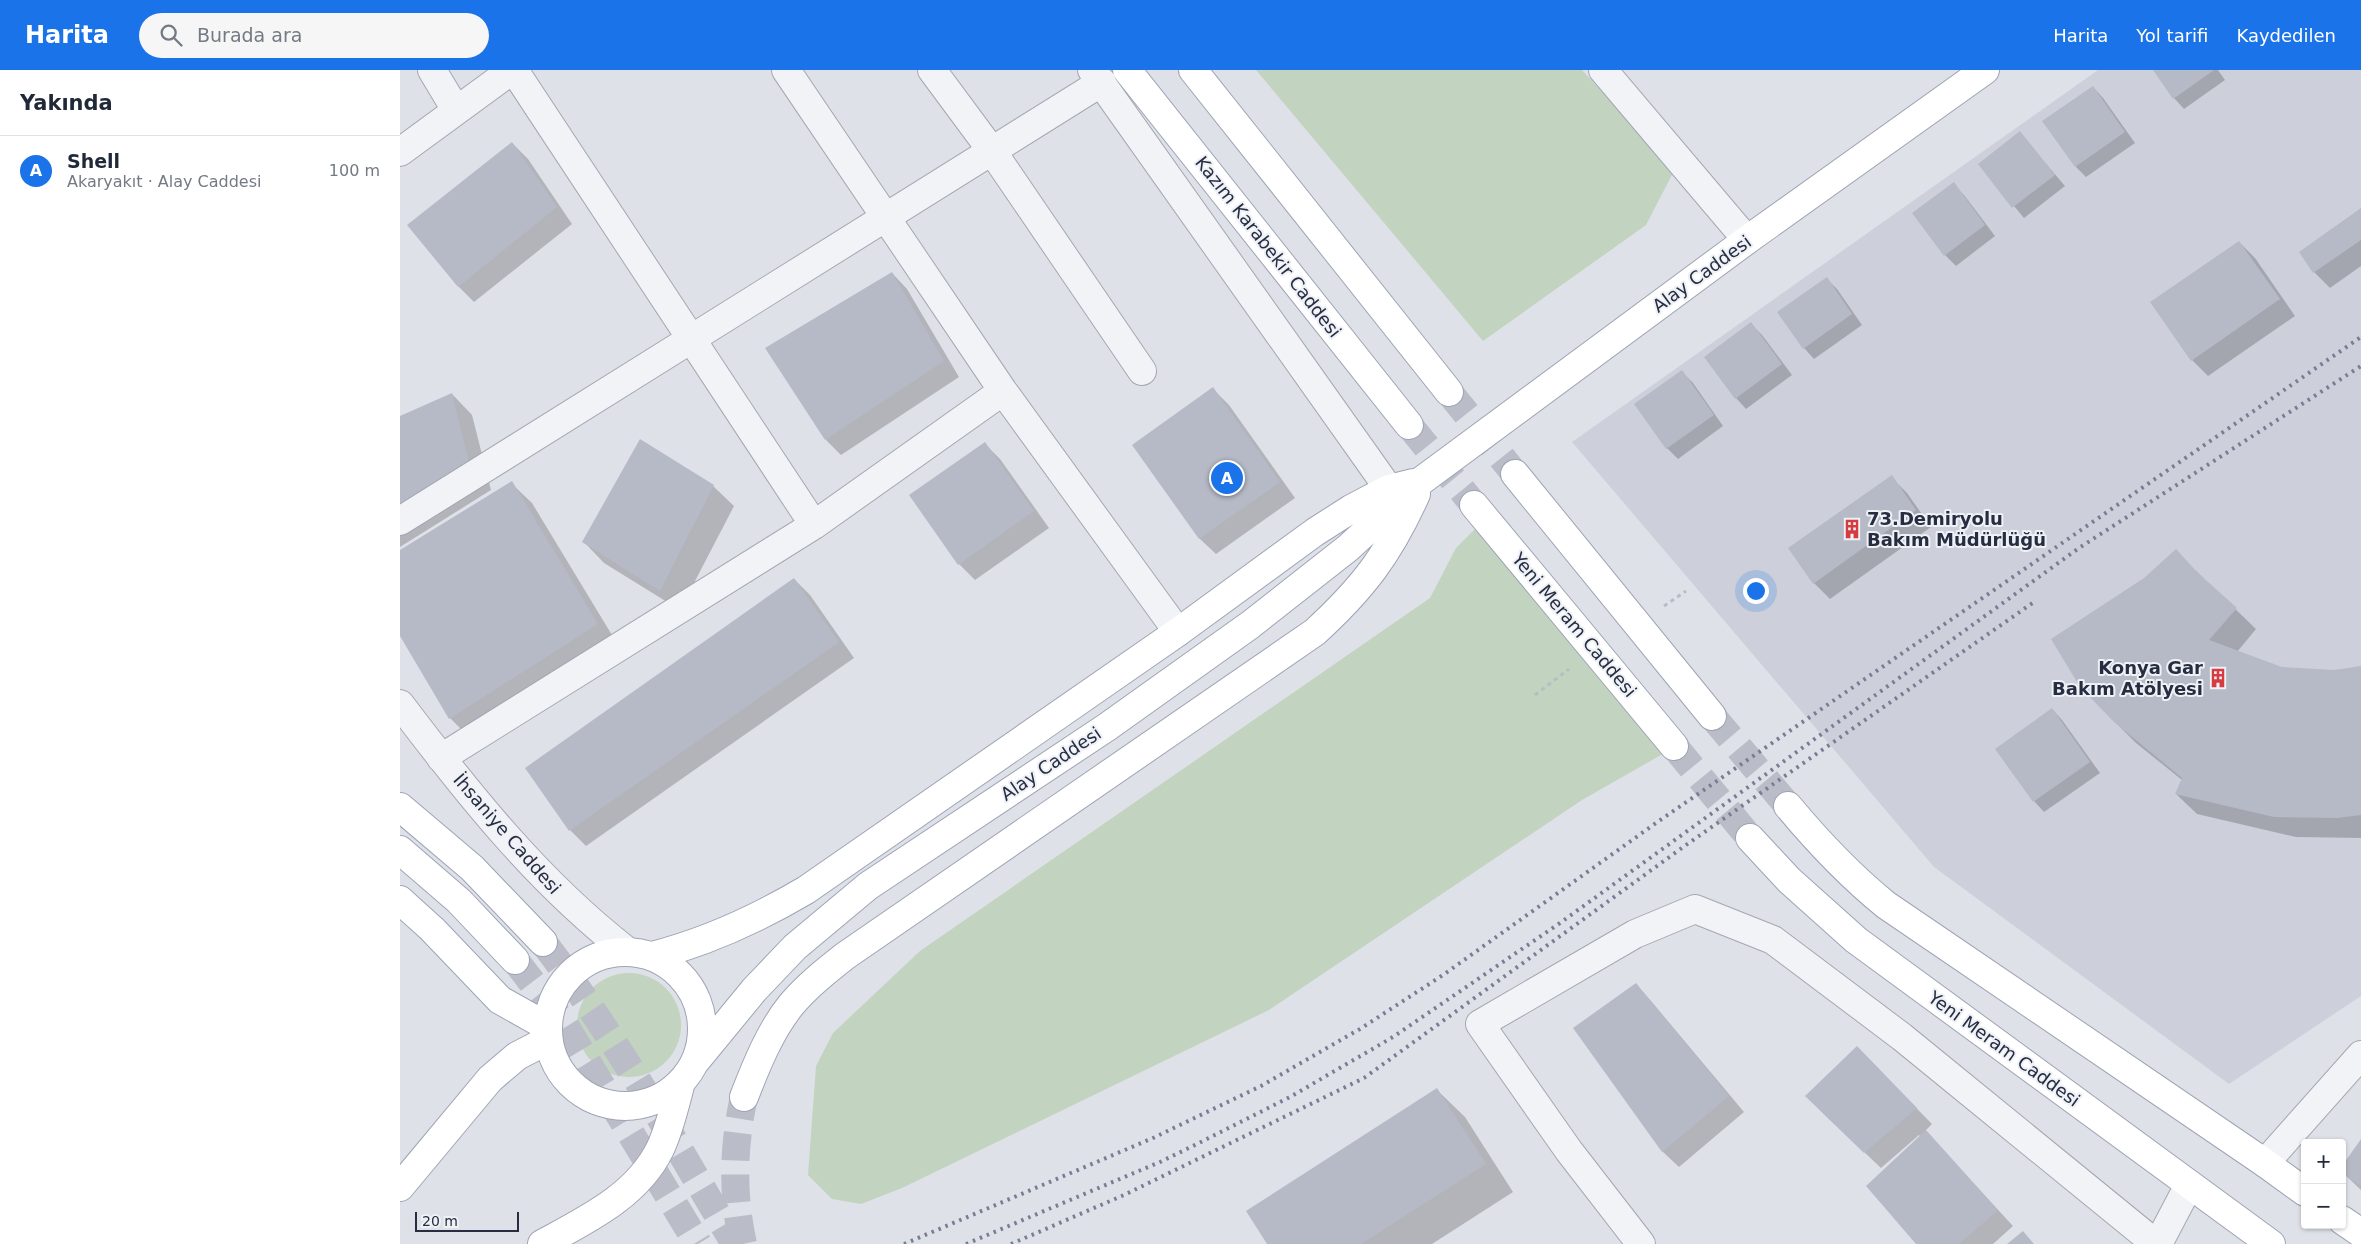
<!DOCTYPE html>
<html lang="tr">
<meta charset="utf-8">
<style>
body{margin:0;font-family:"DejaVu Sans",sans-serif;background:#f6f6f7;color:#1f2937}
.controls{position:absolute;right:15px;bottom:15px;display:grid;overflow:hidden;border-radius:5px;box-shadow:0 1px 4px #0004}
.controls button{width:45px;height:45px;display:grid;place-items:center;padding:0;border:0;border-bottom:1px solid #e0e1e3;background:#fff;color:#1f2937;font:25px sans-serif}
.scale{position:absolute;left:15px;bottom:12px;width:104px;box-sizing:border-box;padding-left:5px;border:2px solid #272d41;border-top:0;font-size:14px;line-height:18px;white-space:nowrap;color:#272d41;-webkit-text-stroke:4px #eef1f6;paint-order:stroke}
.you{position:absolute;left:1355px;top:520px;width:18px;height:18px;margin:-12px;border:4px solid #fff;border-radius:50%;background:#1a73e8;box-shadow:0 0 0 8px #1a73e833}
.badge{display:grid;place-items:center;width:32px;height:32px;border-radius:50%;background:#1a73e8;color:#fff;font-size:16px;font-weight:700}
.pin{position:absolute;translate:-50% -50%;border:2px solid #fff;box-shadow:0 1px 5px #0006}
.list{margin:0;padding:0;list-style:none}
h2{display:flex;justify-content:space-between;align-items:center;height:65px;margin:0;padding:0 20px;font-size:21px}
h2 small{font-size:16px;font-weight:400;color:#747a83}
.list li{display:grid;grid-template-columns:32px 1fr auto;gap:15px;align-items:center;box-sizing:border-box;height:70px;padding:0 20px;border-top:1px solid #e0e1e3}
.list b{display:block;font-size:19px;white-space:nowrap}
.list p{margin:0;font-size:16px;white-space:nowrap;color:#747a83}
.list em{font-size:16px;font-style:normal;color:#747a83}
.icon{flex:none;width:28px;height:28px;fill:none;stroke:currentColor;stroke-width:2;stroke-linecap:round;stroke-linejoin:round}
.map{position:relative;flex:none;width:1961px;height:1174px;overflow:hidden}
header{display:flex;align-items:center;gap:30px;box-sizing:border-box;height:70px;padding:0 25px;background:#1a73e8;color:#fff}
header strong{font-size:24px}
nav{display:flex;gap:28px;margin-inline-start:auto;font-size:18px}
.search{width:350px;height:45px;background:#f6f6f7;display:flex;align-items:center;gap:12px;box-sizing:border-box;padding:0 18px;border-radius:28px;color:#747a83;font-size:19px}
main{display:flex}
aside{flex:1;background:#fff}
.map>svg:first-child{display:block}
</style>
<header>
<strong>Harita</strong>
<div class="search"><svg class="icon" aria-label="search" viewBox="0 0 24 24"><circle cx="10" cy="10" r="6"/><path d="M15 15l6 6"/></svg>Burada ara</div>
<nav><a>Harita</a><a>Yol tarifi</a><a>Kaydedilen</a></nav>
</header>
<main>
<aside>
<h2>Yakında<small></small></h2>
<ul class="list">
<li><span class="badge">A</span><div><b>Shell</b><p>Akaryakıt · Alay Caddesi</p></div><em>100 m</em></li>
</ul>
</aside>
<div class="map">
<svg width="1961" height="1174" viewBox="0 0 1961 1174">
<rect width="100%" height="100%" fill="#dfe1e9"/>
<path fill="#cdd0db" d="M1698,0H1961V926L1829,1014L1534,797L1172,372Z"/>
<path fill="#c2d3bf" d="M856,0H1182L1274,101L1246,155L1083,271Z
M1077,457L1282,673L1182,730L869,940L502,1118L461,1134L432,1129L408,1105L416,996L433,963L520,881L1030,528L1056,478Z
M177 955a52 52 0 1 1 104 0a52 52 0 1 1-104 0Z"/>
<path fill="#0003" d="M1754,0H1818L1825,10L1784,39L1774,28Z
M1693,17L1703,28L1735,73L1686,107L1676,97Z
M1620,63L1665,116L1624,148L1579,94Z
M112,73L128,89L172,154L74,232L58,216Z
M1553,114L1564,125L1595,166L1556,196L1545,185Z
M1961,140V196L1930,218L1914,202Z
M1839,172L1855,188L1895,246L1808,306L1792,290Z
M492,203L507,219L559,307L441,385L426,370Z
M1426,208L1437,219L1462,255L1414,289L1404,278Z
M1351,254L1362,265L1392,305L1346,339L1336,328Z
M1282,302L1293,313L1323,356L1278,389L1267,378Z
M813,319L829,335L895,428L816,484L800,469L734,375Z
M52,324L72,345L91,420L0,477V347Z
M584,373L600,389L649,458L575,510L559,494Z
M1491,407L1507,423L1531,457L1430,529L1414,513Z
M111,413L132,433L218,575L71,669L50,648L0,563V481Z
M313,416L334,436L280,540L204,493L184,472Z
M1796,501L1856,559L1837,582L1882,598L1934,602L1961,598V768L1896,767L1797,744L1776,724L1782,710L1736,673L1715,652Z
M394,509L410,525L454,588L186,776L170,760L127,698Z
M1652,639L1662,650L1700,703L1644,742L1634,731L1596,679Z
M1236,915L1251,931L1344,1042L1279,1097L1263,1082L1175,958Z
M1457,978L1532,1054L1525,1061L1613,1156L1593,1174H1517L1521,1067L1519,1065L1481,1098L1422,1042Z
M1037,1020L1065,1047L1113,1122L1032,1174H868Z
M1961,1072V1120L1942,1102Z"/>
<path fill="#b6bac6" d="M1753,0H1814L1773,29Z
M1693,16L1725,62L1675,97L1642,51Z
M1620,61L1655,105L1612,138L1578,94Z
M112,72L157,137L58,217L7,155Z
M1554,112L1585,155L1544,186L1512,143Z
M1961,138V170L1913,203L1899,182Z
M1839,171L1880,229L1791,291L1750,232Z
M492,202L544,291L425,370L365,278Z
M1427,207L1452,244L1403,279L1377,242Z
M1351,252L1382,294L1335,329L1304,287Z
M1282,300L1314,345L1266,379L1234,334Z
M813,317L880,412L799,469L732,375Z
M52,323L71,400L0,444V346Z
M240,369L314,415L260,521L182,472Z
M585,372L634,441L558,495L509,425Z
M1492,405L1516,440L1413,514L1388,478Z
M112,411L198,554L49,649L0,566V480Z
M1776,479L1798,503L1837,538L1809,570L1882,597L1934,600L1961,596V745L1937,748L1874,747L1775,724L1782,708L1714,652L1680,617L1651,569L1744,508Z
M394,508L439,572L169,761L125,698Z
M1652,638L1690,692L1633,732L1595,679Z
M1236,913L1329,1026L1262,1082L1173,958Z
M1457,976L1517,1038L1464,1083L1405,1026Z
M1037,1018L1086,1094L961,1174H867L846,1141Z
M1526,1060L1598,1140L1559,1174H1516L1466,1116Z
M1961,1069V1116L1942,1103V1096Z
M1623,1161L1634,1174H1607Z"/>
<g fill="none" stroke-linecap="round" stroke-linejoin="round">
<path stroke="#babdc7" stroke-width="28" stroke-dasharray="28 14" stroke-linecap="butt" d="M1049,322L1115,404
M1009,355L1074,435
M1312,646L1388,736
M1274,676L1350,768
M143,872C216,967 274,1072 335,1174
M115,890L164,954L298,1174
M343,1174C332,1124 333,1076 344,1027"/>
<defs>
<path id="minor" d="M32,0L56,40
M114,0L414,455
M386,0L603,321L778,562
M532,0L592,81L742,301
M692,0L989,419
M1203,0L1347,170
M0,82L112,0
M0,451L702,12
M0,634C68,724 138,812 227,881
M41,688L414,455L603,321
M1865,1093L1961,985
M1241,1174L1169,1081L1080,954L1235,864L1295,839L1373,870L1502,967L1756,1174
M1758,1174L1789,1115"/>
<path id="major" d="M727,0L1009,355
M793,0L1049,322
M1115,404L1312,646
M1074,435L1274,676
M1388,736C1418,772 1449,805 1486,835L1865,1093L1905,1122
M0,737L72,798L143,872
M1350,768L1389,810L1456,870L1871,1174
M0,780L59,831L115,890
M0,830L32,859L100,930L148,957
M148 959a77 77 0 1 1 154 0a77 77 0 1 1-154 0Z
M252,886C307,872 357,849 406,820L778,562L915,462L951,439L989,419L1013,413
M295,992L354,920L395,877L468,816L707,657L850,555L948,478L1021,411L1347,170L1585,0
M344,1027C356,996 370,961 391,935C407,916 426,901 445,886L915,562C963,518 989,484 1016,424
M0,1117L90,1009L117,986L148,970
M1942,1150L1961,1163
M142,1174C186,1150 237,1126 260,1079C270,1058 275,1034 281,1012"/>
</defs>
<use href="#minor" stroke="#a4a7b3" stroke-width="30"/>
<use href="#major" stroke="#9da4b5" stroke-width="30"/>
<path stroke="#b9bcc4" stroke-width="3" stroke-dasharray="4 4" stroke-linecap="butt" d="M1264,536L1286,521
M1135,625L1169,599"/>
<use href="#minor" stroke="#f2f3f7" stroke-width="28"/>
<use href="#major" stroke="#fff" stroke-width="28"/>
<path stroke="#777e93" stroke-width="4" stroke-dasharray="2.5 5" stroke-linecap="butt" d="M504,1174L753,1068L861,1016L960,959L1043,905L1256,753L1961,267
M566,1174L760,1092L797,1074L890,1027L993,967L1160,853L1679,478L1961,296
M611,1174L724,1125L964,1008L1286,775L1634,532"/>
</g>
<defs>
<symbol id="building-bare" viewBox="-9 -9 18 18"><path d="M-4-6H4V6H1V3H-1V6H-4ZM-2.5-4.3h1.7v1.8h-1.7ZM.8-4.3h1.7v1.8H.8ZM-2.5-1h1.7V.8h-1.7ZM.8-1h1.7V.8H.8Z" fill="#d63c3f" stroke="#eef1f6" stroke-width="2.5" paint-order="stroke"/></symbol>
</defs>
<g fill-rule="evenodd">
<use href="#building-bare" x="1438" y="445" width="28" height="28"/>
<use href="#building-bare" x="1804" y="594" width="28" height="28"/>
</g>
<g text-anchor="middle" stroke-width="4" stroke-linejoin="round" paint-order="stroke">
<g font-size="18" fill="#272d41" stroke="#eef1f6">
<text transform="translate(868 177) rotate(52)" y="6">Kazım Karabekir Caddesi</text>
<text transform="translate(1302 204) rotate(-36)" y="6">Alay Caddesi</text>
<text transform="translate(1174 555) rotate(50)" y="6">Yeni Meram Caddesi</text>
<text transform="translate(651 694) rotate(-34)" y="6">Alay Caddesi</text>
<text transform="translate(107 764) rotate(49)" y="6">İhsaniye Caddesi</text>
<text transform="translate(1604 979) rotate(36)" y="6">Yeni Meram Caddesi</text>
</g>
<g font-size="18" font-weight="bold" fill="#272d41" stroke="#eef1f6" text-anchor="start">
<text x="1467" y="455">73.Demiryolu<tspan x="1467" dy="21">Bakım Müdürlüğü</tspan></text>
<text x="1803" y="604" text-anchor="end">Konya Gar<tspan x="1803" dy="21">Bakım Atölyesi</tspan></text>
</g>
</g>
</svg>
<div class="controls">
<button>+</button>
<button>−</button>
</div>
<div class="scale">20 m</div>
<div class="you"></div>
<div class="pin badge" style="left:827px;top:408px">A</div>
</div>
</main>
